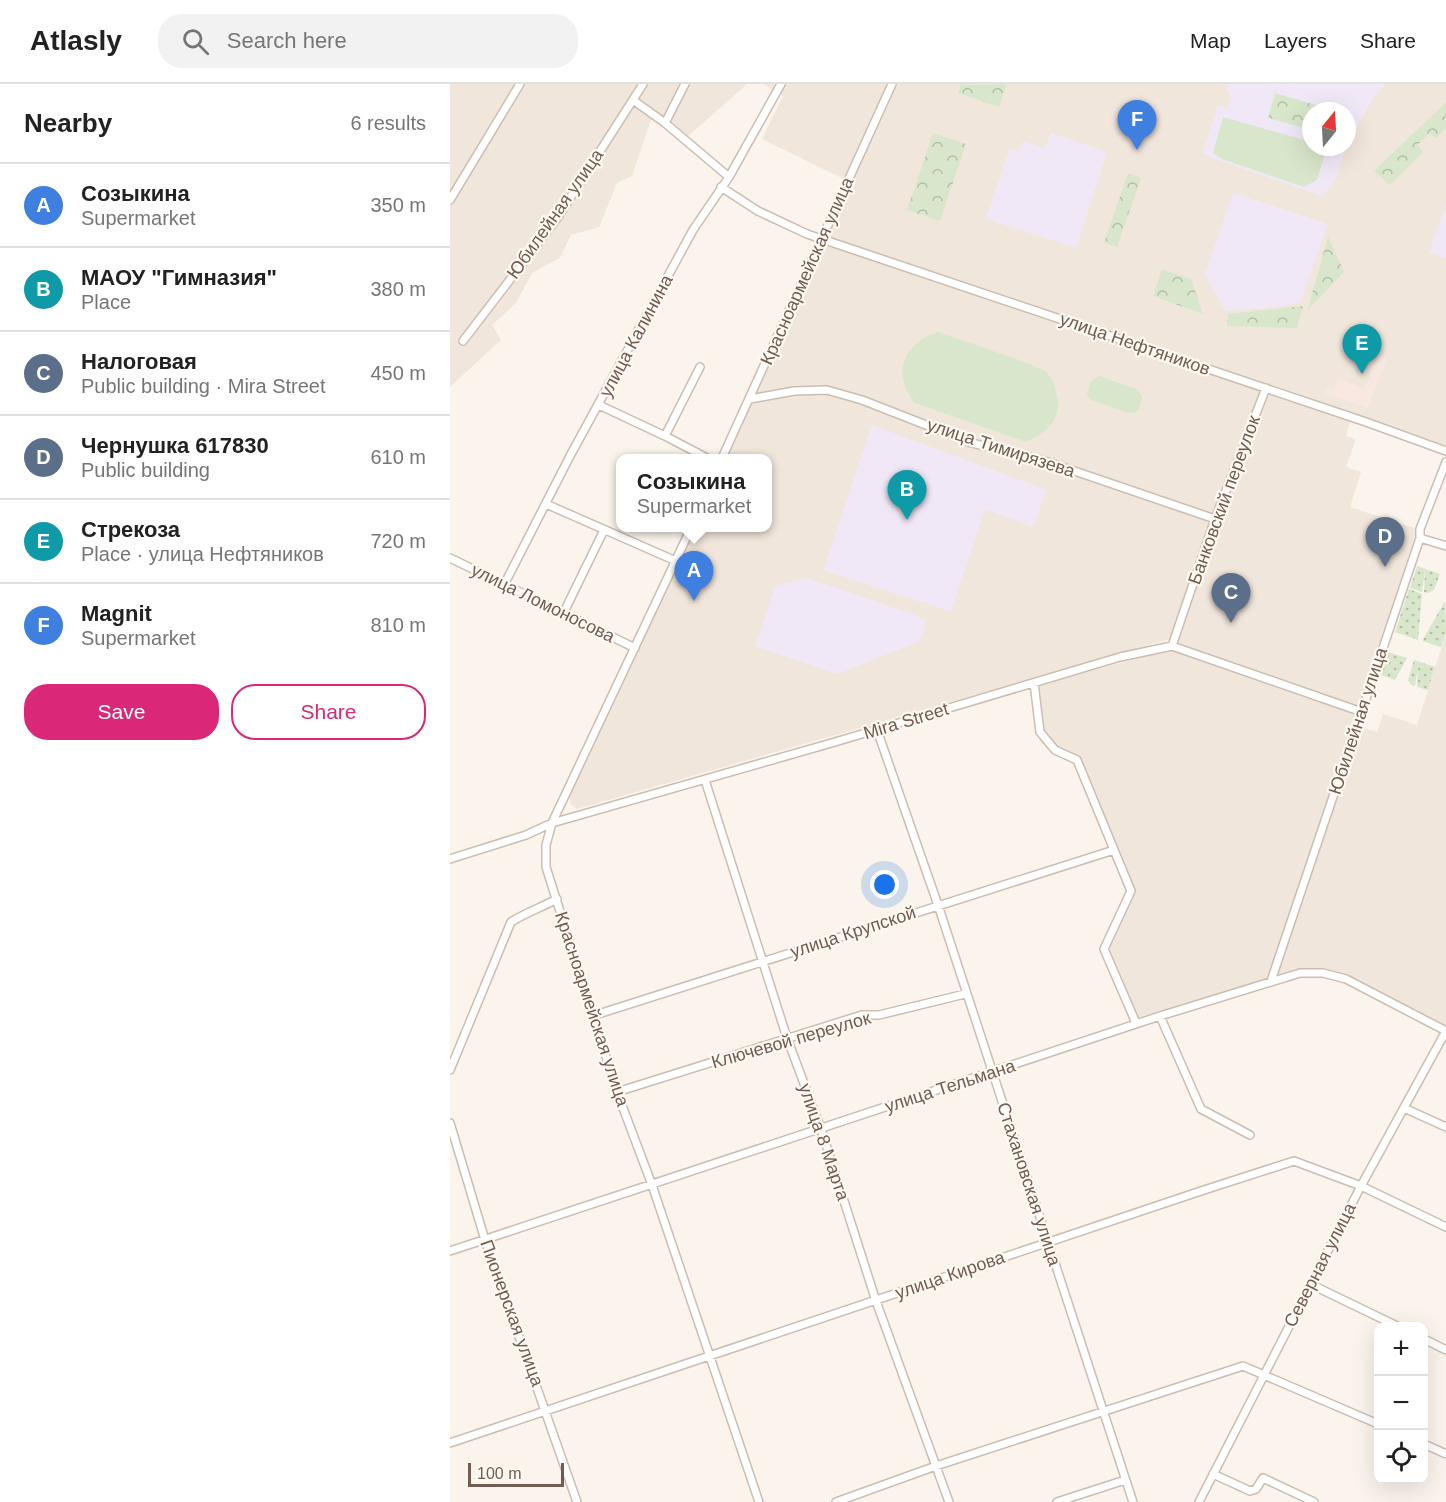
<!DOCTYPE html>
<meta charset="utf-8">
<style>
body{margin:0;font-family:Arial,sans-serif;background:#f2f2f2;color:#222}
.controls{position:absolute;right:18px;bottom:18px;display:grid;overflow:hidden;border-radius:12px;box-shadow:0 6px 24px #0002}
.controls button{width:54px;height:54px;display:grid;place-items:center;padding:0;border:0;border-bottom:2px solid #e0e0e0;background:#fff;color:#222;font:30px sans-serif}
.compass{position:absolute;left:852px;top:18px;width:54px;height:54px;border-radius:50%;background:#fff;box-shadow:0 6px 24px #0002;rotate:18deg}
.scale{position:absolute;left:18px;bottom:15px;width:96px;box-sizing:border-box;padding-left:6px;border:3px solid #735c51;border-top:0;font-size:16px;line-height:21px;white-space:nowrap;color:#735c51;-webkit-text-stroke:4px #fdf9f2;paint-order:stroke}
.you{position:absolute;left:435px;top:801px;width:21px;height:21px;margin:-15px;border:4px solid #fff;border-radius:50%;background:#1a73e8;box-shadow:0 0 0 9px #1a73e833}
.badge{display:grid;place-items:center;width:39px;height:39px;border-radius:50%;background:#db2777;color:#fff;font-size:20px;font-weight:700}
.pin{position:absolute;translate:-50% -50px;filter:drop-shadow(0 2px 3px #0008)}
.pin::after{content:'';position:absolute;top:32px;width:21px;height:18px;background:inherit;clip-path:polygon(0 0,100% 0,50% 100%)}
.popup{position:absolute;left:166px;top:370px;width:156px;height:78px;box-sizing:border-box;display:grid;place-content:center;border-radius:12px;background:#fff;filter:drop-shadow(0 2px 4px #0005);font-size:20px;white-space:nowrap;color:#767676}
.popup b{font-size:22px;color:#222}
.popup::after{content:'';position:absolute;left:50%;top:100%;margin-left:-12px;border:12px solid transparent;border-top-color:#fff}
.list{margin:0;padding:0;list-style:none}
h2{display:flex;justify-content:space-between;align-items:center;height:78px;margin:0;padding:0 24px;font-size:26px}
h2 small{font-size:20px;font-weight:400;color:#767676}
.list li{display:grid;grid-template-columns:39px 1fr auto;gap:18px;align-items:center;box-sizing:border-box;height:84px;padding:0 24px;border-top:2px solid #e0e0e0}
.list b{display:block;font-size:22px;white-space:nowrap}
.list p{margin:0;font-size:20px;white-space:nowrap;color:#767676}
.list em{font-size:20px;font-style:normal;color:#767676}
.actions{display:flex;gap:12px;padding:18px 24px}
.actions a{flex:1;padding:14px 0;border:2px solid #db2777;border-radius:24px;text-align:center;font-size:21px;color:#db2777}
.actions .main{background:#db2777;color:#fff}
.icon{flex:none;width:33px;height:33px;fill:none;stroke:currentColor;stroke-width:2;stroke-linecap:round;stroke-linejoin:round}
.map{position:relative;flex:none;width:996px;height:1418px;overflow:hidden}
header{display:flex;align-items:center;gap:36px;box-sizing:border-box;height:84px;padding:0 30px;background:#fff;border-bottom:2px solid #e0e0e0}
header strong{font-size:28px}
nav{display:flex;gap:33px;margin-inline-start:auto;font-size:21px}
.search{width:420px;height:54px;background:#f2f2f2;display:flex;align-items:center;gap:15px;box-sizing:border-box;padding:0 21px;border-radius:24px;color:#767676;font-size:22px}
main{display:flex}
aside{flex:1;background:#fff}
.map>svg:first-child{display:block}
</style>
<header>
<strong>Atlasly</strong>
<div class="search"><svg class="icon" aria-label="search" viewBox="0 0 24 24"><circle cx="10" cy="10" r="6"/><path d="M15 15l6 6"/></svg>Search here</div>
<nav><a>Map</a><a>Layers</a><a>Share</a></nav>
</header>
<main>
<aside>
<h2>Nearby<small>6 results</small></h2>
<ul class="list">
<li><span class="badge" style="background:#3f7fe0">A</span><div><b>Созыкина</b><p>Supermarket</p></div><em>350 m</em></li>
<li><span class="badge" style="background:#0f9aa8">B</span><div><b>МАОУ &quot;Гимназия&quot;</b><p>Place</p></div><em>380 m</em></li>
<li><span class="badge" style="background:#5c6f8a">C</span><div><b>Налоговая</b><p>Public building · Mira Street</p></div><em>450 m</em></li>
<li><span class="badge" style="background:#5c6f8a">D</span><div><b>Чернушка 617830</b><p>Public building</p></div><em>610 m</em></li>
<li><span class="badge" style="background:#0f9aa8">E</span><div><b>Стрекоза</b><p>Place · улица Нефтяников</p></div><em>720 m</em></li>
<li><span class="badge" style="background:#3f7fe0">F</span><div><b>Magnit</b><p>Supermarket</p></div><em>810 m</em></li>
</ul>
<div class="actions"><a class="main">Save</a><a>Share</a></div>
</aside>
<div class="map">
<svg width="996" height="1418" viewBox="0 0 996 1418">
<defs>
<pattern id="grass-dots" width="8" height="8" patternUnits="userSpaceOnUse" patternTransform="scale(1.5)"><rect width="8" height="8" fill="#d8e7cb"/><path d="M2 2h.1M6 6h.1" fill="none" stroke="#b4bea7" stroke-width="1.8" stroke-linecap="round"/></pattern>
<pattern id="forest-crowns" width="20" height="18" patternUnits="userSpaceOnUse" patternTransform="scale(1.5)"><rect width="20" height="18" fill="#d8e7cb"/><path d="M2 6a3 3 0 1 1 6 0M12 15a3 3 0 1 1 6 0" fill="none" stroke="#b4bea7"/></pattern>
</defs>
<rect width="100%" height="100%" fill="#fbf4ec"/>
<path fill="#f1e6db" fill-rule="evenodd" d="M0,0H297L236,54L202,33L182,92L167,99L149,143L121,151L110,174L82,189L66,219L42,241L51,256L0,303Z
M313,0H996V362L806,295L377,154L402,99L312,55L333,12ZM861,27H897V63H861Z
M375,157L813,307L720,555L127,725L121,720L119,712L241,444H318V374H272Z
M816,307L901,335L896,352L906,355L896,383L911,388L900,423L967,445L911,626L726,558L766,436Z
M996,549V943L995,944L898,893L850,887L826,893L910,643L927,648L933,630L967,641Z
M721,565L908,630L820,895L685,934L657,866L684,808L629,673L605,664L593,648L586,602Z"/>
<path fill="#f9e8e1" d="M928,272L936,276L918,324L874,310L878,304L884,306L888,295L915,305Z"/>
<path fill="#f1e8f7" d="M778,0H935L919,21L897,61V27H861V63H896L884,99L872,112L765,75L753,69L768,21L777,24L781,12L777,5Z
M601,49L657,68L626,164L536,135L559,65L569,68L573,57L595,64Z
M783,109L878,140L850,219L810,225L805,224L775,227L755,190Z
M996,121V174L979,169Z
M422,341L597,406L583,443L535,425L501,528L373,486Z
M357,494L476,535L470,557L388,590L305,562L325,502Z"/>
<path fill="url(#grass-dots)" d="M967,482L990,490L984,506L978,509L974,508L975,486L972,508L960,504Z
M959,505L972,510L968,556L945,548Z
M995,517L996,549L991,563L972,557Z
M938,568L957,574L945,596L931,591Z
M964,576L985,583L978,606L967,603L968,582L965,602L961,601L958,596Z"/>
<path fill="url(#forest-crowns)" d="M511,0L517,1L557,0L549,23L508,9Z
M825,9L886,27H861V46L818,34Z
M996,18V44L986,54L980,49L967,61L973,68L940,101L924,87Z
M483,49L516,60L490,137L457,126Z
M678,89L691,94L667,163L654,159Z
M878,153L894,188L857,227Z
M712,185L741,195L753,230L703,212Z
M853,222L847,244L777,242L778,230Z"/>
<path fill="#d8e7cb" d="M773,33L861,58V63H877L867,96L854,103L772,75L763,69Z
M488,248C503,254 590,281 596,288C605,298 608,309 608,322C608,340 591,351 576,358L465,319C441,290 453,259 488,248Z
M649,292L687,305L692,313L689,326L684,329H679L639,315L637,309L641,297Z"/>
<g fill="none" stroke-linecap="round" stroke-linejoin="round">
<defs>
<path id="minor" d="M183,16L215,39L279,93
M215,39L235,0
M271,103L308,127L357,150L916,338L996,367
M0,116L70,0
M13,257L108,133L193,0
M300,315L344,307L377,306L412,316L522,359L598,378L765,435
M149,321L215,352L257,374
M215,352L250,283
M272,374L442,0
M96,420L226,477
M241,444L102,739L96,761V783L167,1008L202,1101L309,1418
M970,454L996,462
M0,474L185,564
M54,501L120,372L243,146L279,93L331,0
M113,530L154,446
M722,562L765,435L816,304
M584,599L590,648L605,666L627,676L681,807L654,865L686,939
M427,646L488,821L683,1418
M255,696L337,954L371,1045L426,1217L499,1418
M0,775L76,751L102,739L385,658L670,573L722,562L912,628
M821,897L970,454V445L996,378
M142,932L664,766
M710,932L751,1025L800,1051
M0,986L61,838C75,829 92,823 107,815
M167,1008L412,931H429L515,910
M954,1024L996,1043
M0,1039L35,1156L127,1418
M0,1167L710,932L850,889H873L896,895L996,947
M860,1200L947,1242
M974,1255L996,1266
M0,1359L751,1107L844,1077L911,1102L996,1143
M974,1360L996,1370
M763,1390L800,1407L806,1405L813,1394L864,1418
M386,1418L486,1382L793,1282L928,1340
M607,1418L675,1396
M749,1418L911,1102L996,947"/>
</defs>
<use href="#minor" stroke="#ccbdb3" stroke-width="10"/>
<use href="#minor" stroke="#fff" stroke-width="7"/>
</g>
<g text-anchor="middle" stroke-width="4.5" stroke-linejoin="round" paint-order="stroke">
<g font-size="18" fill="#735c51" stroke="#fdf9f2">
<text transform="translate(105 130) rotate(-55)" y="6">Юбилейная улица</text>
<text transform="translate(357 187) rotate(-66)" y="6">Красноармейская улица</text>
<text transform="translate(186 252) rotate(-62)" y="6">улица Калинина</text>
<text transform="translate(685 260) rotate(19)" y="6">улица Нефтяников</text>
<text transform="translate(551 364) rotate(18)" y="6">улица Тимирязева</text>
<text transform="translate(774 416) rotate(-70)" y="6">Банковский переулок</text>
<text transform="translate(93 519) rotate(26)" y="6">улица Ломоносова</text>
<text transform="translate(456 637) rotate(-17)" y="6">Mira Street</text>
<text transform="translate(908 637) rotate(-72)" y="6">Юбилейная улица</text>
<text transform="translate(403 848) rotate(-18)" y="6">улица Крупской</text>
<text transform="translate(142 925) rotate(72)" y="6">Красноармейская улица</text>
<text transform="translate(341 956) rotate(-16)" y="6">Ключевой переулок</text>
<text transform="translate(500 1002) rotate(-18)" y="6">улица Тельмана</text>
<text transform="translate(374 1058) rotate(71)" y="6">улица 8 Марта</text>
<text transform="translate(579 1100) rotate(72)" y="6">Стахановская улица</text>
<text transform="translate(870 1181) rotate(-63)" y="6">Северная улица</text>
<text transform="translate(500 1191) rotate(-19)" y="6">улица Кирова</text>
<text transform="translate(62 1229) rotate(70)" y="6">Пионерская улица</text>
</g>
</g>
</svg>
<div class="controls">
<button>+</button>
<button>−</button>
<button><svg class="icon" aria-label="locate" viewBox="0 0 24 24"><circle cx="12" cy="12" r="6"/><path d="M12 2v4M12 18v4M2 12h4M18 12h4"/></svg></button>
</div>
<svg class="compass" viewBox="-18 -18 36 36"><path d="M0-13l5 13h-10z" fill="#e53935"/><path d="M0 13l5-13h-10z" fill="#767676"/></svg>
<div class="scale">100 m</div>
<div class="you"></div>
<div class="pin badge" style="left:244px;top:517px;background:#3f7fe0">A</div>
<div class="popup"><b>Созыкина</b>Supermarket</div>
<div class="pin badge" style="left:457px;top:436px;background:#0f9aa8">B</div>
<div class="pin badge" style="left:781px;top:539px;background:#5c6f8a">C</div>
<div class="pin badge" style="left:935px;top:483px;background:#5c6f8a">D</div>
<div class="pin badge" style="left:912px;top:290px;background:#0f9aa8">E</div>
<div class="pin badge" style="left:687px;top:66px;background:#3f7fe0">F</div>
</div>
</main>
